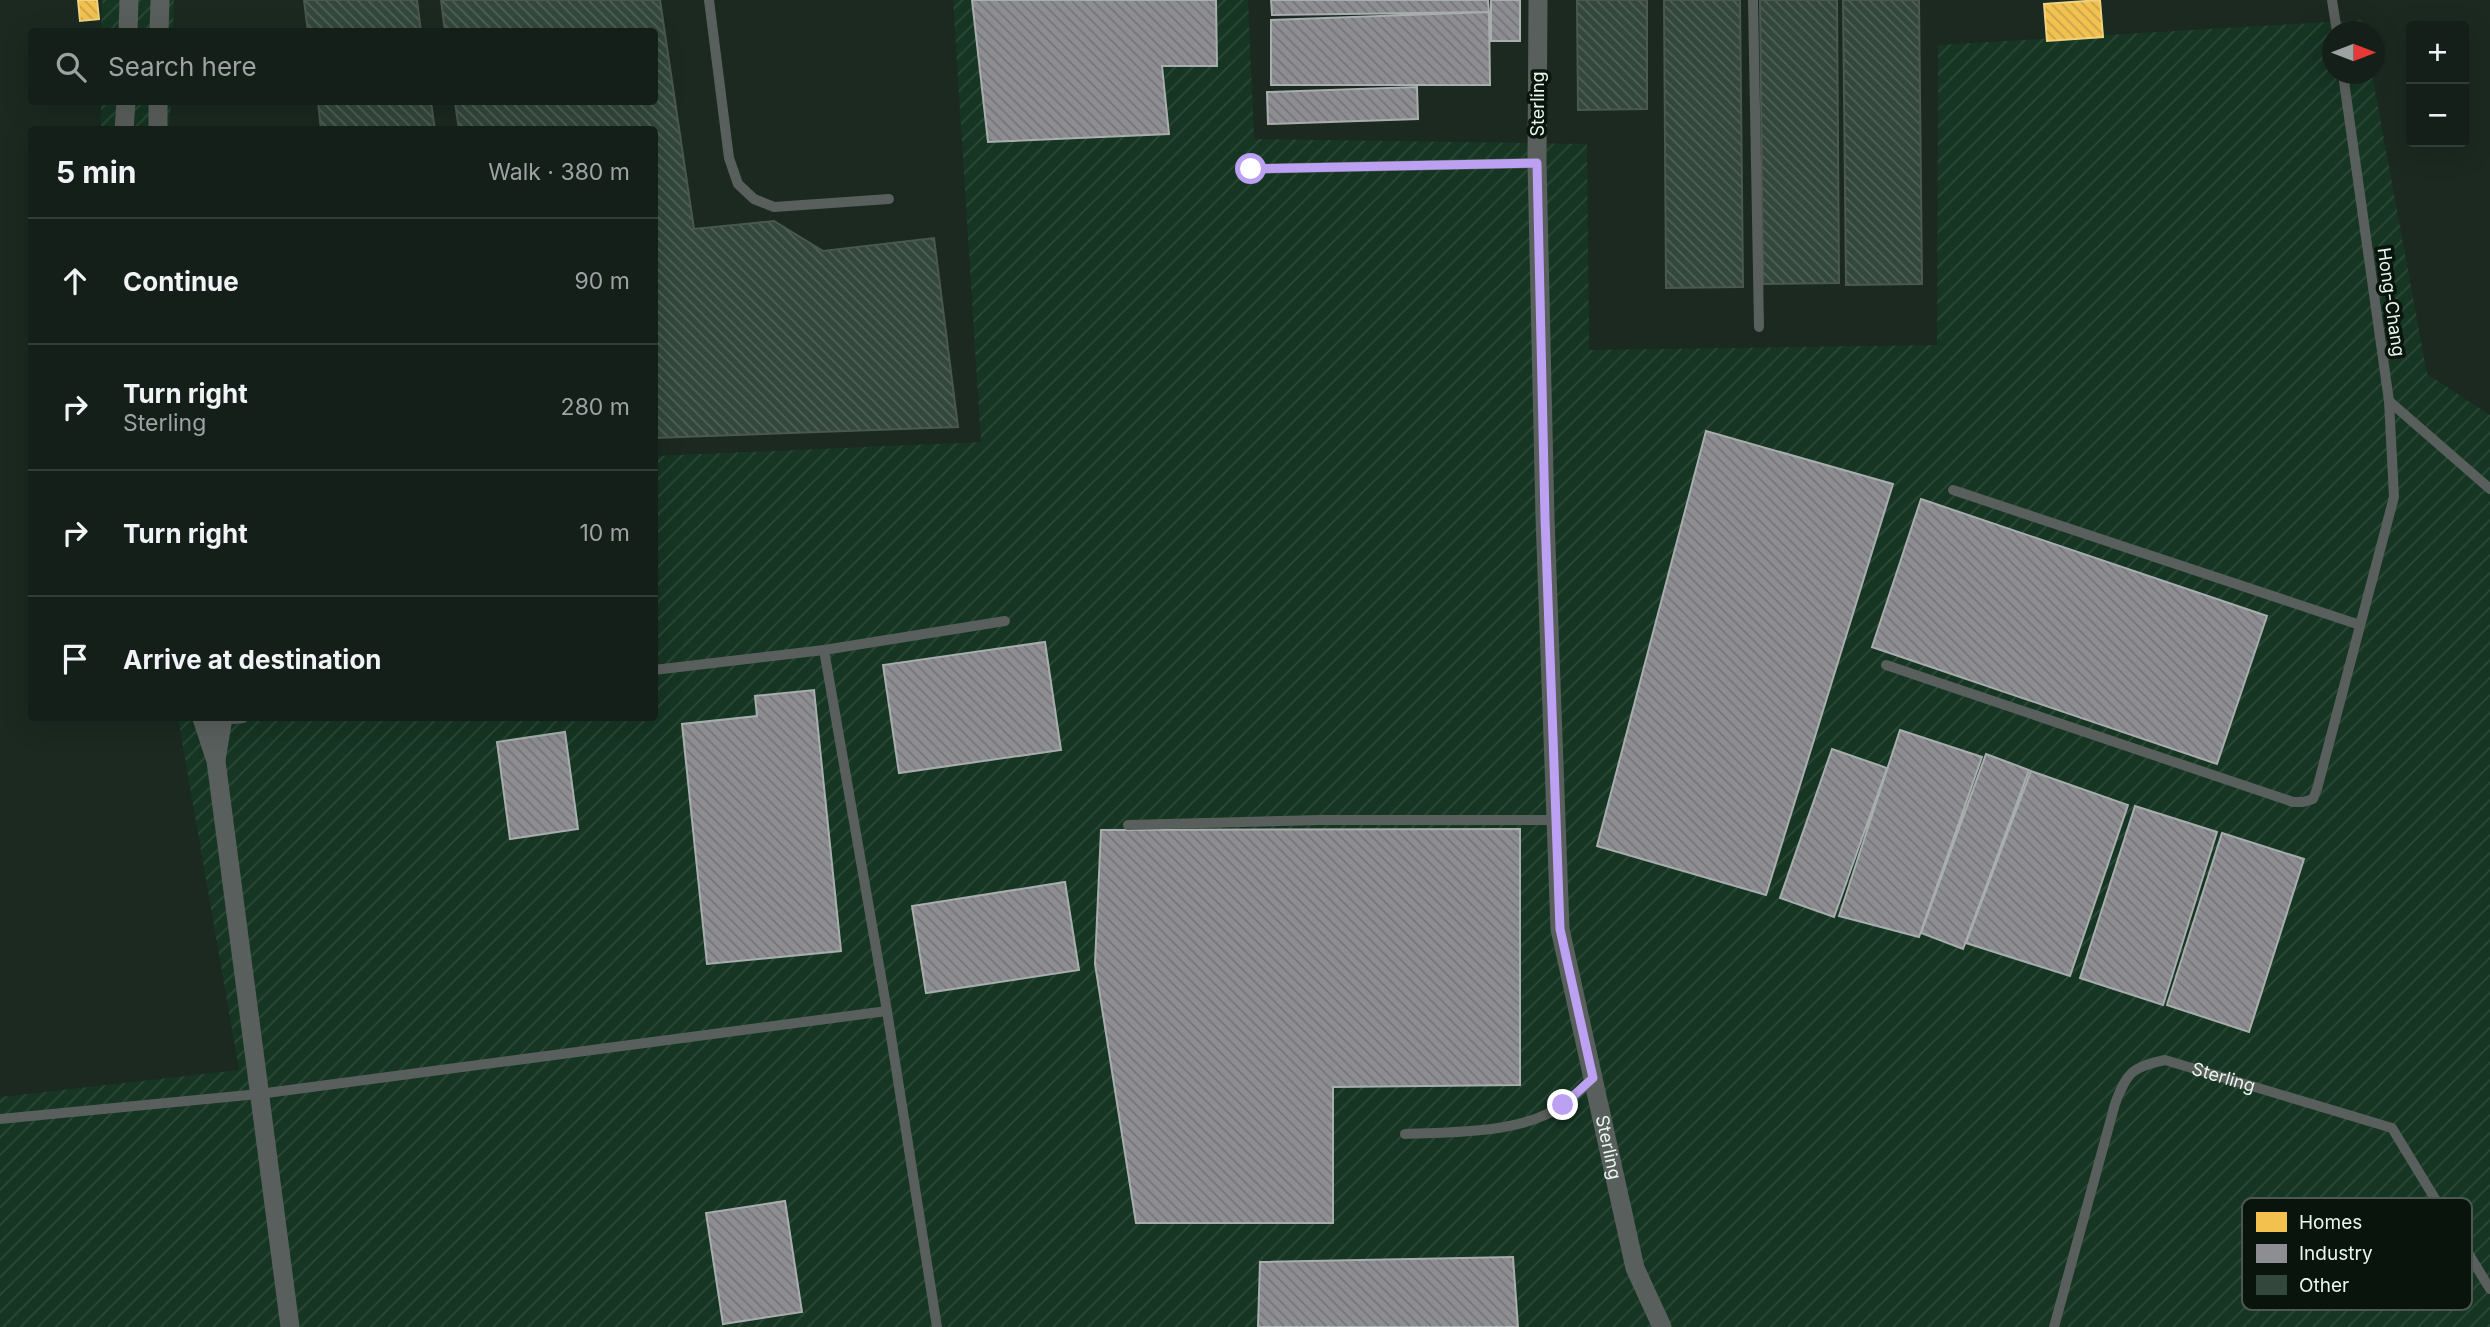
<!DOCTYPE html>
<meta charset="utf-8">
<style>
body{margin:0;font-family:Inter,sans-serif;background:#212c26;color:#f1f3f6}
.controls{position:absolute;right:21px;top:21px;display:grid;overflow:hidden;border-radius:7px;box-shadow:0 7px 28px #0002}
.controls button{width:63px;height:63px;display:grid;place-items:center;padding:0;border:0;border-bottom:2px solid #333d38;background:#141f19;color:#f1f3f6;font:35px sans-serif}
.compass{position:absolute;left:2322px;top:21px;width:63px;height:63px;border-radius:50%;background:#141f19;box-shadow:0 7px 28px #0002;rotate:90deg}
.stop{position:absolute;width:21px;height:21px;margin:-16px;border:5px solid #bca0f2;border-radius:50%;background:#fff}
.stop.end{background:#bca0f2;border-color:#fff;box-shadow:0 2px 7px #0008}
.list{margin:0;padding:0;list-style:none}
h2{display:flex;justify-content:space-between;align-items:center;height:91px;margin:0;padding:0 28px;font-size:30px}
h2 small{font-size:23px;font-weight:400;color:#9da2a2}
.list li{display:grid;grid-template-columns:46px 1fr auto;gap:21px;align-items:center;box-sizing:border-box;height:126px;padding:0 28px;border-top:2px solid #333d38}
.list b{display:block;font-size:26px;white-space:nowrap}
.list p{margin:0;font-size:23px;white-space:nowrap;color:#9da2a2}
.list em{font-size:23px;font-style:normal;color:#9da2a2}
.icon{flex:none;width:38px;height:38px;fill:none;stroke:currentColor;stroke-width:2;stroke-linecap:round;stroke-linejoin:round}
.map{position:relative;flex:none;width:2490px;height:1327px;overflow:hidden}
.search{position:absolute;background:#141f19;box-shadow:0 7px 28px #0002;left:28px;top:28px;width:630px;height:77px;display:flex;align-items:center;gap:18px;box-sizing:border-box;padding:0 24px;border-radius:7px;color:#9da2a2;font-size:26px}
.panel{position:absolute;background:#141f19;box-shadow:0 7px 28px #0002;left:28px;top:126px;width:630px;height:595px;border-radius:7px}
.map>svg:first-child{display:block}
</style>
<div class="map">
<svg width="2490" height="1327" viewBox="0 0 2490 1327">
<defs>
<pattern id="industrial-furrows" width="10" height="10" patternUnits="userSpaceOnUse" patternTransform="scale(1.75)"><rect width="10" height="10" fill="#163523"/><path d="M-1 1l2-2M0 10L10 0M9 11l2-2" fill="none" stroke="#2d4938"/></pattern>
<pattern id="homes-back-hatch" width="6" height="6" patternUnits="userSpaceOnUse" patternTransform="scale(1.75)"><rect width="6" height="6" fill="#f2c14e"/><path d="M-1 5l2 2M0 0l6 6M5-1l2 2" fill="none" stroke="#c7a34c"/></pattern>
<pattern id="industry-back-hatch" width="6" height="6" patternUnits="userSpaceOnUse" patternTransform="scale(1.75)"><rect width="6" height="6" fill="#8d8d92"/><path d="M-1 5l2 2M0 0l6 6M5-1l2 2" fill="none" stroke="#747678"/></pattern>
<pattern id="building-back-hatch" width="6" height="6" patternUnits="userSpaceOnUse" patternTransform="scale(1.75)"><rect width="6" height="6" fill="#33473c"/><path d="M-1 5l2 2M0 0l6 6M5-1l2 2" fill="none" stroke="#516258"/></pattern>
</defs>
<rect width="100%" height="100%" fill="#1b2921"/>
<path fill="url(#industrial-furrows)" d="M102,0H174L173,31L101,32Z
M953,0H1248L1254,139L1587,144L1589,350L1937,345L1938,45L2362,20L2364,31L2332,32V74H2372L2427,374L2490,415V1327H0V1097L239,1070L178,718H654L655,456L981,442Z
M101,102H171L169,129H101Z"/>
<path fill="url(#homes-back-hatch)" stroke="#efd27e" stroke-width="2" d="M78,0H97L99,19L80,21Z
M2100,0L2103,37L2047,41L2044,4Z"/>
<path fill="url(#industry-back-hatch)" stroke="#a8adad" stroke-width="2" d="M972,0H1216L1217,66H1162L1169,134L988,142Z
M1271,0H1488L1489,12L1272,15Z
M1491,0H1520V41H1491Z
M1489,12L1490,85H1271V20Z
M1417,87L1418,119L1268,124L1267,92Z
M1706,431L1893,484L1766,895L1597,846Z
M1921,499L2267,616L2217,764L1872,647Z
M1045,642L1061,750L899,773L883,665Z
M814,690L841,951L707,964L682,724L757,716L755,696Z
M1900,730L1982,757L1919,937L1839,916Z
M565,732L578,829L510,839L497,742Z
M1832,749L1887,768L1834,917L1780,898Z
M1986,754L2029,770L1963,949L1921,933Z
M2031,771L2128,805L2070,976L1966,943Z
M2135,806L2217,832L2163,1005L2080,978Z
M1520,829V1085L1333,1087V1223H1136L1095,964L1101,830Z
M2222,833L2304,859L2249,1032L2167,1005Z
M1065,882L1079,970L926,993L912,906Z
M785,1201L802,1312L723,1324L706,1213Z
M1513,1257L1518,1327H1258L1260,1262Z"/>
<path fill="url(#building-back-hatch)" stroke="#4b5750" stroke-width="2" d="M304,0H417L421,32H308Z
M441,0H660L694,229L774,221L823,251L934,238L958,427L654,438V130H459L455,102H654V32H445Z
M1577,0H1647V109L1578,110Z
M1664,0H1740L1743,287L1666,288Z
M1760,0H1837L1839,283L1763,284Z
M1843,0H1919L1922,284L1846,285Z
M318,102H431L435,130H321Z"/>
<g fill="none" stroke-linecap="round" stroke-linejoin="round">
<g stroke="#595f5c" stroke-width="10">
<path d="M709,0L729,158L738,184L754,199L774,207L889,199"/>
<path d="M1753,0L1759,327"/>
<path d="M2332,0L2337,32"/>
<path d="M2343,74L2389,401L2490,489"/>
<path d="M1252,169L1537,163"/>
<path d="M1953,490L2360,625"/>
<path d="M824,650L887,1011L937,1327"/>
<path d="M1886,665L2293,802H2303L2313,799L2317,789L2394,497L2389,401"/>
<path d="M654,670L824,650L1005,621"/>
<path d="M222,720L243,718"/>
<path d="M1128,825L1320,820H1556"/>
<path d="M0,1119L259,1094L887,1011"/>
<path d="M1405,1134C1453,1132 1524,1134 1564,1104C1574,1097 1583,1087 1592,1079"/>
<path id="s1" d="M2054,1327L2115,1104C2127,1072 2132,1067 2165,1060L2392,1128L2490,1289"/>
</g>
<g stroke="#595f5c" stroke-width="19">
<path id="s2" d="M1538,0L1537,163L1545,518L1560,929L1635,1268L1662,1327"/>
<path d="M128,32L129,0"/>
<path d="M159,32L160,0"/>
<path d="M158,102V130"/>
<path d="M124,130L126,102"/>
<path d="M202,718L216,761L290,1327"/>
<path d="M216,760L223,718"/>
</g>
</g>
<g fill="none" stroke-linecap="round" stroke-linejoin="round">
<path stroke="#bca0f2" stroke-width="9" d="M1251,169L1537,163L1545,518L1560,929L1593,1078L1563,1105"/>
</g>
<g text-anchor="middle" stroke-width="7" stroke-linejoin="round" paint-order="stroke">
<g font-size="18" fill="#e8f8ed" stroke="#09140d">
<text transform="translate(1538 104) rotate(-90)" y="6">Sterling</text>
<text transform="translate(2391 302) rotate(82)" y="6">Hong-Chang</text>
<text dy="6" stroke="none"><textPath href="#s1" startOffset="364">Sterling</textPath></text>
<text dy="6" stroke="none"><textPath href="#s2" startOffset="1153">Sterling</textPath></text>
</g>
</g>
<rect x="2242" y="1198" width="230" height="112" rx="10" fill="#09140d" stroke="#4c5850" stroke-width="2"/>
<rect x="2256" y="1212" width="31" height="20" fill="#f2c14e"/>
<rect x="2256" y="1244" width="31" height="19" fill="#8d8d92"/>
<rect x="2256" y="1275" width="31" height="20" fill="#33473c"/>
<g font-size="19" fill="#e8f8ed">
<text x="2299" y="1229">Homes</text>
<text x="2299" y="1260">Industry</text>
<text x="2299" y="1292">Other</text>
</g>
</svg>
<div class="controls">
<button>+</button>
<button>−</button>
</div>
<svg class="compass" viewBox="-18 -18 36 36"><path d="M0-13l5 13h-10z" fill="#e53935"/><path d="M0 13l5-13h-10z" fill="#9da2a2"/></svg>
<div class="stop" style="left:1251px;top:169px"></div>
<div class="stop end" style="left:1563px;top:1105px"></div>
<div class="search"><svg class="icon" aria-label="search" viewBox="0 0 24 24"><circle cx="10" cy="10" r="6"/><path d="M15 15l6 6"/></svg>Search here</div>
<section class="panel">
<h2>5 min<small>Walk · 380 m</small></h2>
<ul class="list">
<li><svg class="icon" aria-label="ahead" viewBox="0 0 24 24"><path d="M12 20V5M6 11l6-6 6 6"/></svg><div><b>Continue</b></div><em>90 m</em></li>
<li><svg class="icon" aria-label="right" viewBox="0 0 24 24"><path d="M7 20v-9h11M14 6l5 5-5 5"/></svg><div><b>Turn right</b><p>Sterling</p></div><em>280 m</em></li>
<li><svg class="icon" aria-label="right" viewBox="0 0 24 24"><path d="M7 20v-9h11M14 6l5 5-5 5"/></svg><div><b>Turn right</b></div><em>10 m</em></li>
<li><svg class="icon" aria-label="arrive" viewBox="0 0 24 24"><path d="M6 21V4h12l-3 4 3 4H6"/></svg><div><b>Arrive at destination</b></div></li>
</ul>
</section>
</div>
